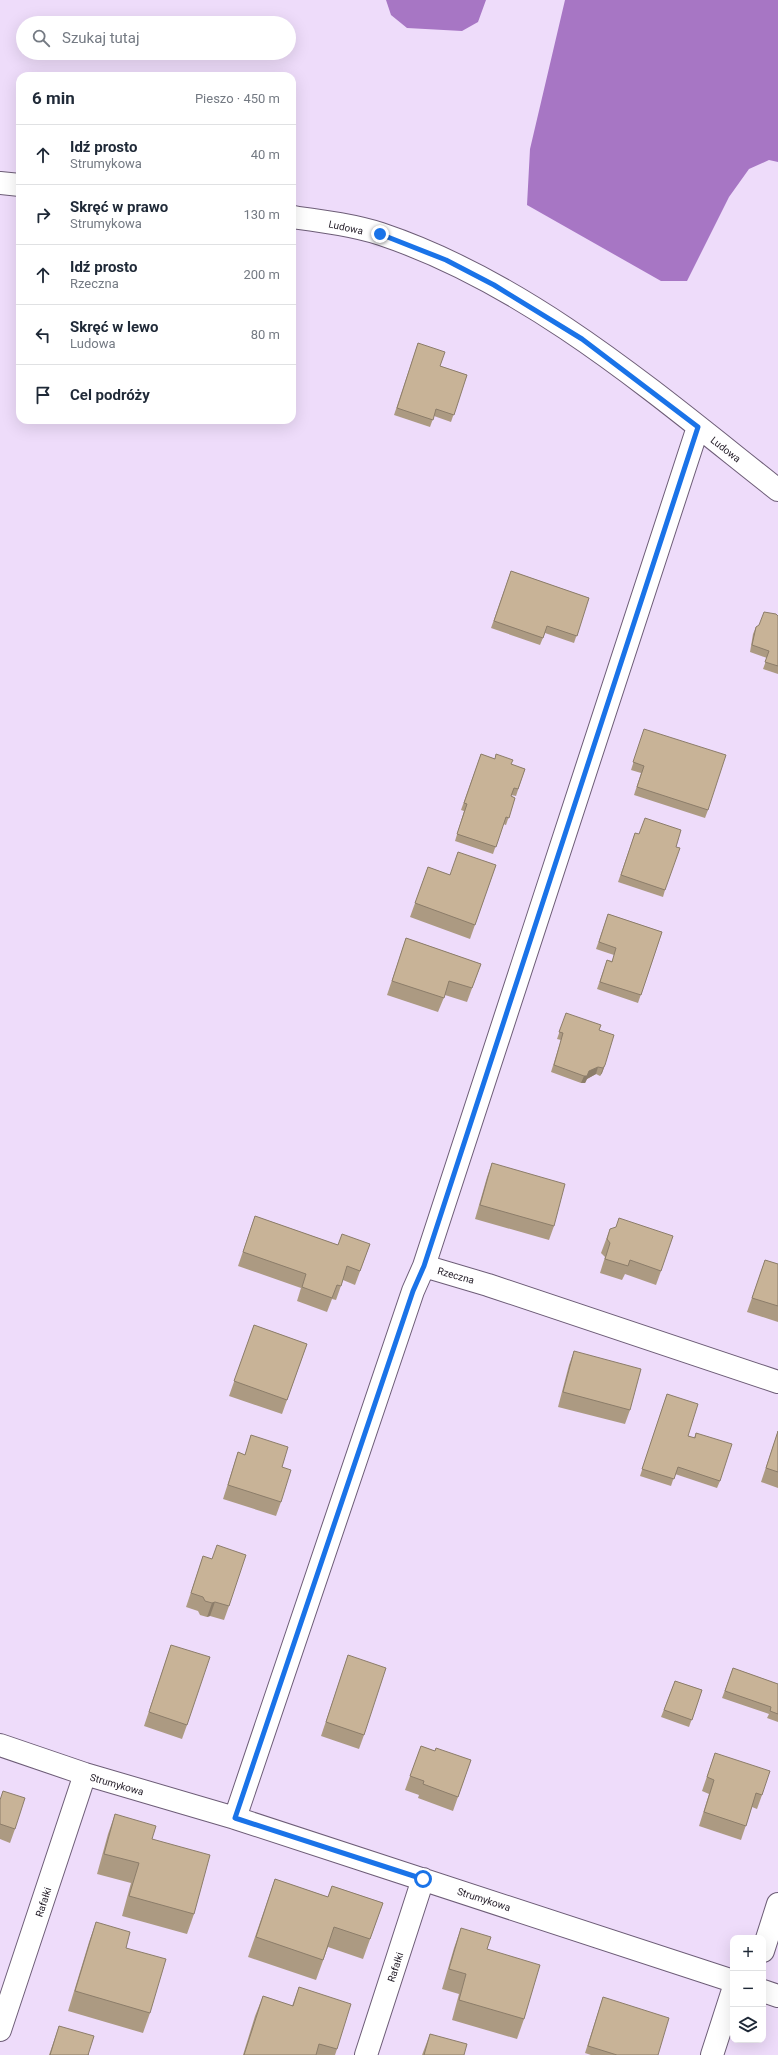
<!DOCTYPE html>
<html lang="pl">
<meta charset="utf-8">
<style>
body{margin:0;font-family:Roboto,sans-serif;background:#f6f6f7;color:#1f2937}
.controls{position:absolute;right:12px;bottom:12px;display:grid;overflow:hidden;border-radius:8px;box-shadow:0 4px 16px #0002}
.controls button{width:36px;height:36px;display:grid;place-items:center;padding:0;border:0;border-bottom:1px solid #e0e1e3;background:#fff;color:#1f2937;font:20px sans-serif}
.stop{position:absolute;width:12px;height:12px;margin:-9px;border:3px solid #1a73e8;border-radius:50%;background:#fff}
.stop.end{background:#1a73e8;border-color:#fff;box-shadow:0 1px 4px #0008}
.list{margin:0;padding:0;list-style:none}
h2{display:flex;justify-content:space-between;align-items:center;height:52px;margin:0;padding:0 16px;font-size:17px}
h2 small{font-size:13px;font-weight:400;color:#747a83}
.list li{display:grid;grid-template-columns:26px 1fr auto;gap:12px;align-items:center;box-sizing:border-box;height:60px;padding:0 16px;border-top:1px solid #e0e1e3}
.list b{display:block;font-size:15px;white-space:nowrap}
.list p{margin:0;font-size:13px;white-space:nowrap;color:#747a83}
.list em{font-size:13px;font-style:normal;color:#747a83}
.icon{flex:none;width:22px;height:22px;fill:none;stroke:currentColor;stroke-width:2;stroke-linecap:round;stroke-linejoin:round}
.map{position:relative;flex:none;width:778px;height:2055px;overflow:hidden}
.search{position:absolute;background:#fff;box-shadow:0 4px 16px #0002;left:16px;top:16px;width:280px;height:44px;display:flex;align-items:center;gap:10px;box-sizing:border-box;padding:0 14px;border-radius:22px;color:#747a83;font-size:15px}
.panel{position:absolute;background:#fff;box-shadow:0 4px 16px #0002;left:16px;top:72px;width:280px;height:352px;border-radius:12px}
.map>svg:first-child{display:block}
</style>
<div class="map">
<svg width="778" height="2055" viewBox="0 0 778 2055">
<rect width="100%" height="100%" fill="#eedcfa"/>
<path fill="#a776c4" d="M386,0H486L478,22L462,31L407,28L391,15Z
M565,0H778V162L769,160L749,169L729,197L687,281H661L527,205L530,149Z"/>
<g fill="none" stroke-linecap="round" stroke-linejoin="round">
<defs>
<path id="street" d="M0,183L20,185
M292,217C321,221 353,225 381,234C530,284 656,394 778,490
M698,427L424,1266L488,1285L778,1382
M0,1745L85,1774L235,1818L733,1981
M235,1818L413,1291L424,1266
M763,1951L778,1904
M763,1991L778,1996
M0,2030L85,1774
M366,2055L423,1879
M712,2055L733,1990"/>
</defs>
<use href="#street" stroke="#6d5d77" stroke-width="24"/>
<use href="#street" stroke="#fff" stroke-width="22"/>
</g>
<path fill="#ac9a82" d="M418,343L440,366L467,375L451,422L434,416L430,427L394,415Z
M511,571L589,598L574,643L545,633L540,645L491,628Z
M778,616V674L763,669L767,658L750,652L753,634L756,627Z
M642,736L708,810L705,818L634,795L641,773L631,770Z
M481,754L525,769L516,796L511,795V796L515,798L506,825L503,824L493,854L455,841L464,811L461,810Z
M635,833L676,847L665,890L663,897L618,882Z
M496,865L470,939L410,917L428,867L450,875Z
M608,914L662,932L638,1003L597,989L607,960L612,961L614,955L596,949Z
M406,938L481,964L467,1002L445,995L438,1012L387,995Z
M566,1013L599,1030L605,1065L602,1073L600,1076L596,1074L587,1079L585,1083H581L551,1072L561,1040L557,1039Z
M492,1163L554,1226L549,1240L475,1219L487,1177Z
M255,1216L338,1245L370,1244L355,1285L343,1280L336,1300L332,1299L327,1312L297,1301L301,1288L238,1266Z
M610,1229L661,1271L656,1285L625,1274L622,1280L600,1273L605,1257L601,1253Z
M765,1260L778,1264V1322L747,1312Z
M254,1325L307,1344L282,1414L229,1396Z
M574,1351L630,1410L625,1424L558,1407L569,1365Z
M667,1394L688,1436L694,1438L696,1433L720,1481L717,1488L675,1474L671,1486L640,1476Z
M778,1431V1488L761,1482Z
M251,1435L282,1467L281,1502L276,1516L223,1499L238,1452L245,1455Z
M203,1556L229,1606L224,1620L210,1616L207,1617L200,1615L198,1611L186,1607Z
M171,1645L187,1725L182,1739L144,1726Z
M348,1655L364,1735L359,1749L321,1736Z
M733,1668L778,1684V1722L767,1718L769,1714L722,1698Z
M675,1681L702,1690L689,1727L661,1717Z
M421,1746L435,1751L471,1760L453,1811L418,1798L419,1795L405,1790Z
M715,1753L762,1795L757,1809L752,1807L741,1840L699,1826L709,1794L702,1791Z
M0,1800L15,1829L10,1843L0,1839Z
M115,1814L152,1839L194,1914L187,1934L122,1916L131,1883L97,1874L108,1834Z
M275,1879L328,1897L332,1886L383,1903L363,1959L328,1947L316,1980L248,1957Z
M96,1922L126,1948L150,2013L143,2033L68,2011L89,1942Z
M461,1928L487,1949L524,2019L517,2039L452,2020L459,1994L442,1989L454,1948Z
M299,1987L337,2049L335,2055H243L255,2016L263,1996L292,2006Z
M603,1997L658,2055H591L585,2053Z
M59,2026L88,2055H89H49Z
M430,2034L464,2055H422Z"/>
<path fill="#8c7d6a" d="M605,1065L602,1073L600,1076L603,1068Z
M598,1067L596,1074L587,1079L585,1083H581L584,1076L589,1071Z
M215,1602L210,1616L207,1617L212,1603Z"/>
<path fill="#c8b397" stroke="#8c7d6a" d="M418,343L445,352L440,366L467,375L454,415L436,409L433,420L397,408Z
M511,571L589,598L577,636L547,626L543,638L494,621Z
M764,612L776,614L778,616V666L765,662L769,651L752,645L756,627L759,625Z
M644,729L726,755L708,810L637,787L644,766L633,762Z
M481,754L495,759L496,754L513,760L511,764L525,769L518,789L514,788L511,796L515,798L509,818L506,817L496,847L457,834L467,804L464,803Z
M645,818L681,830L676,847L680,848L665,890L621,875L635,833L639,834Z
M458,852L496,865L475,925L415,903L428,867L450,875Z
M608,914L662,932L641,995L600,982L607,960L612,962L616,948L599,942Z
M406,938L481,964L472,988L449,981L444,998L392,981Z
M566,1013L601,1025L599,1030L614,1035L605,1065L603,1068L598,1067L589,1071L587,1076H584L554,1065L563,1033L559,1032Z
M492,1163L565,1184L554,1226L480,1205Z
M255,1216L338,1245L342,1234L370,1244L360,1271L347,1266L341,1286L337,1285L332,1298L302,1287L306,1274L243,1252Z
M619,1218L673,1236L661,1271L630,1260L628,1266L605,1259L610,1243L607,1239L610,1229L616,1227Z
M765,1260L778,1264V1306L752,1298Z
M254,1325L307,1344L287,1400L234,1381Z
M574,1351L641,1369L630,1410L563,1392Z
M667,1394L698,1404L688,1436L695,1438L696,1433L732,1444L720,1481L678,1467L674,1479L642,1469Z
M778,1431V1472L766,1468Z
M251,1435L288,1447L282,1467L291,1470L281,1502L228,1485L238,1452L245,1455Z
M217,1545L246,1555L229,1606L215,1602L212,1603L205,1601L203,1597L191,1593L203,1556L212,1559Z
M171,1645L210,1657L187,1725L149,1712Z
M348,1655L386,1668L364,1735L326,1722Z
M733,1668L778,1684V1714L770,1711L771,1707L725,1691Z
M675,1681L702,1690L692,1720L664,1710Z
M421,1746L435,1751L436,1748L471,1760L458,1797L423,1784L424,1781L410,1776Z
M715,1753L770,1771L762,1795L756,1793L746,1826L704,1812L714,1780L707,1777Z
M3,1791L25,1798L15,1829L0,1824V1800Z
M115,1814L156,1826L152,1839L210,1855L194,1914L129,1896L139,1863L104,1854Z
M275,1879L328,1897L332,1886L383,1903L370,1939L334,1927L323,1960L256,1937Z
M96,1922L130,1932L126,1948L166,1959L150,2013L75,1991Z
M461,1928L491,1937L487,1949L540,1965L524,2019L459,2000L466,1974L449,1969Z
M299,1987L351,2004L337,2049L319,2044L316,2055H244L263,1996L293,2006Z
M603,1997L669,2018L658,2055H617L588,2046Z
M59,2026L94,2036L88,2055H89H50Z
M430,2034L467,2044L464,2055H424Z"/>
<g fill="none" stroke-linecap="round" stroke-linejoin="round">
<path stroke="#1a73e8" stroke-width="5" d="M380,234L446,260L494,285L582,339L698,427L424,1266L413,1291L235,1818L423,1879"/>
</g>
<g text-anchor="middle" stroke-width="4" stroke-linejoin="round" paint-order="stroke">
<g font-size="10" fill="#211a25" stroke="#fff">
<text transform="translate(346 227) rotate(12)" y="4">Ludowa</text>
<text transform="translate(726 449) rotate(38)" y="4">Ludowa</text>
<text transform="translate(456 1275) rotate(16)" y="4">Rzeczna</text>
<text transform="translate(117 1784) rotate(16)" y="4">Strumykowa</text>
<text transform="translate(484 1899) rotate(18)" y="4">Strumykowa</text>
<text transform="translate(43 1902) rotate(-72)" y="4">Rafałki</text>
<text transform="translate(395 1967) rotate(-72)" y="4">Rafałki</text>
</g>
</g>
</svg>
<div class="controls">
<button>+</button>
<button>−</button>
<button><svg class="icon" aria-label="layers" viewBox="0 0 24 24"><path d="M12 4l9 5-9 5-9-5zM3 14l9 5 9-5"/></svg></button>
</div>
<div class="stop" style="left:423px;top:1879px"></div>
<div class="stop end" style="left:380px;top:234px"></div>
<div class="search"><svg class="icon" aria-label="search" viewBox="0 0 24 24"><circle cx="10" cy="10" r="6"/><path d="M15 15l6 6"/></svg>Szukaj tutaj</div>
<section class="panel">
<h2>6 min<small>Pieszo · 450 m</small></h2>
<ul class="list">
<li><svg class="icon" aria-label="ahead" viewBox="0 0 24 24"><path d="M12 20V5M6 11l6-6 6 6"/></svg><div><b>Idź prosto</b><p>Strumykowa</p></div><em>40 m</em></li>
<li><svg class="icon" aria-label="right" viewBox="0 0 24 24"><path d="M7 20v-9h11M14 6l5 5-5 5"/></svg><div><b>Skręć w prawo</b><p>Strumykowa</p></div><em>130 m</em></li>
<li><svg class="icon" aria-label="ahead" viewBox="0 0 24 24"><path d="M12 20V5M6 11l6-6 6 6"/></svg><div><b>Idź prosto</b><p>Rzeczna</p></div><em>200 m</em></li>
<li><svg class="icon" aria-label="left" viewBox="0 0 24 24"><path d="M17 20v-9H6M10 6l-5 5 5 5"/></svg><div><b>Skręć w lewo</b><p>Ludowa</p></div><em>80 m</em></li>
<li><svg class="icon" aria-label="arrive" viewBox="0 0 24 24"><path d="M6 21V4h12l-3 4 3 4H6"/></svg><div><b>Cel podróży</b></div></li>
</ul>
</section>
</div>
